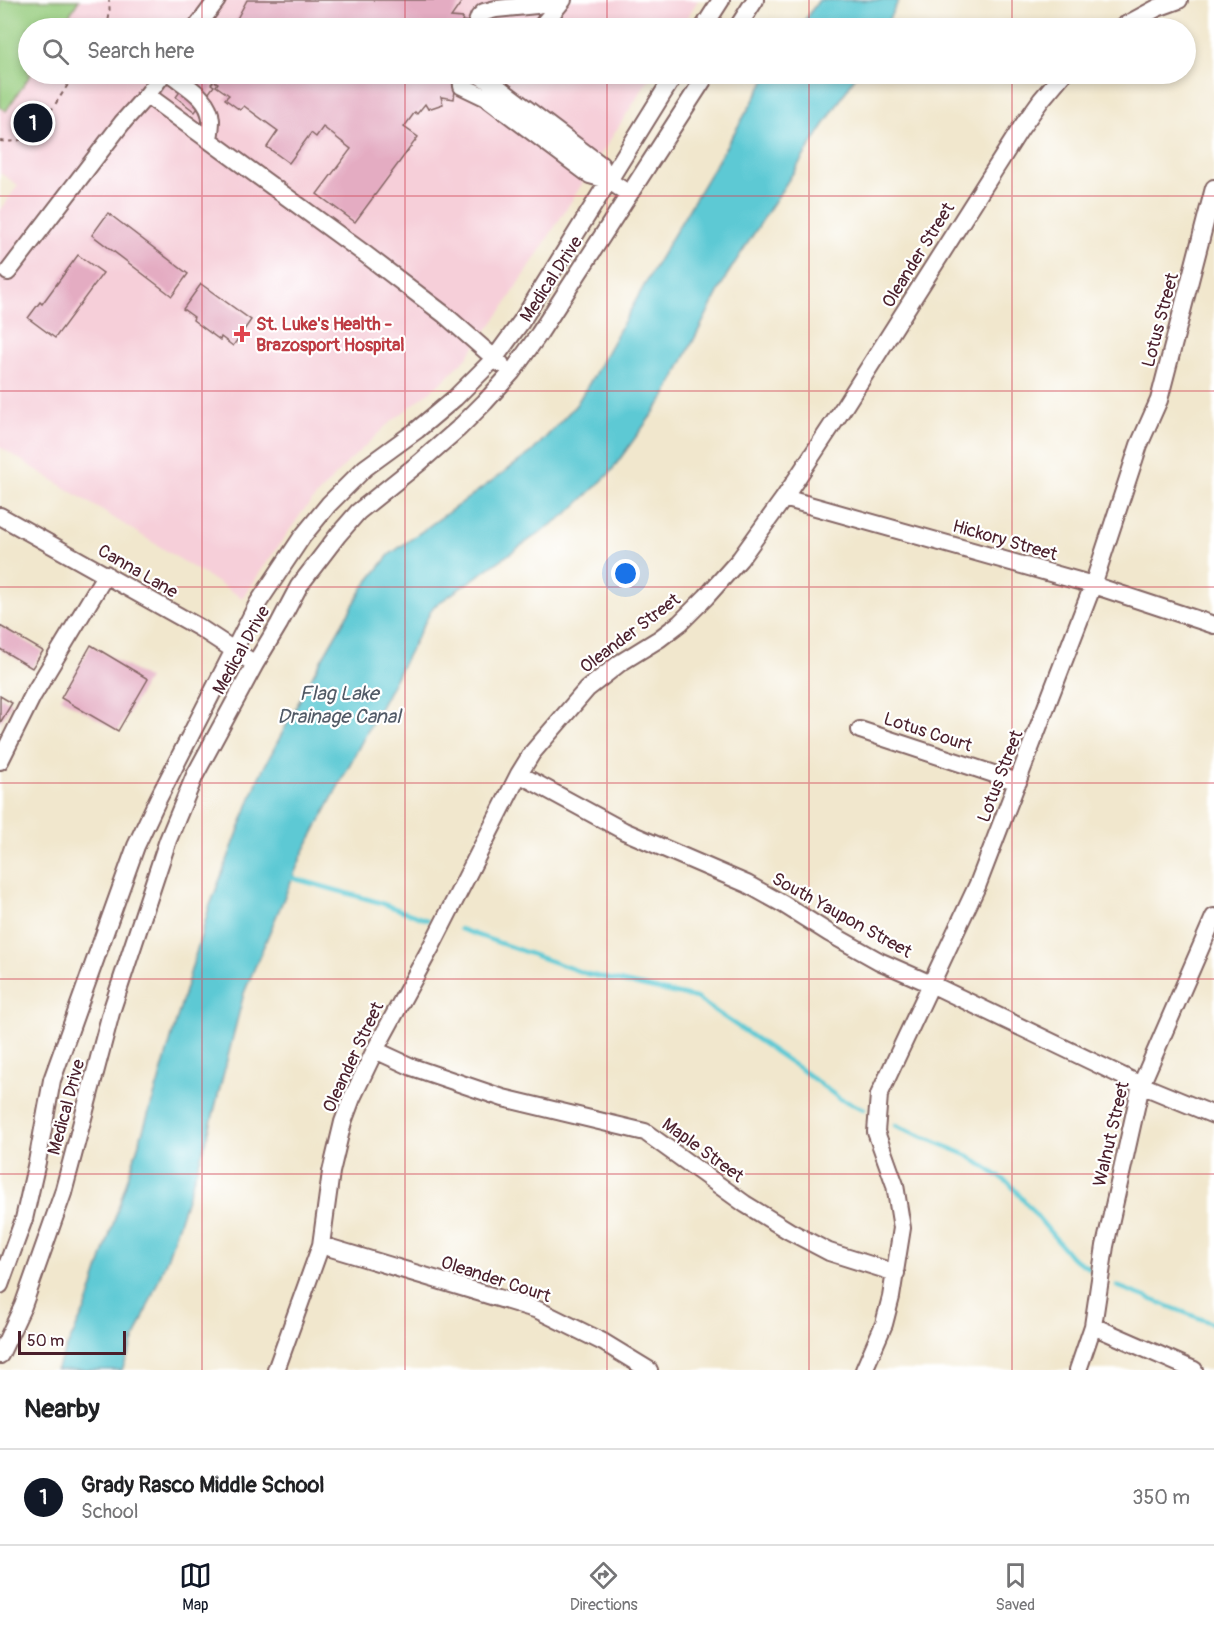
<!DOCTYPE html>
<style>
body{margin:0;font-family:Pangolin,sans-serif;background:#f6f6f6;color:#202124}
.scale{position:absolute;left:18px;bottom:15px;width:108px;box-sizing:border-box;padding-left:6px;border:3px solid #4a1f2b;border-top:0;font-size:16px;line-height:21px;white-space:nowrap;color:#4a1f2b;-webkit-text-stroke:4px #fff;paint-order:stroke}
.you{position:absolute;left:626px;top:574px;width:21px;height:21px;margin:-15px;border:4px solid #fff;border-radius:50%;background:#1a73e8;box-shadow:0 0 0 9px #1a73e833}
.badge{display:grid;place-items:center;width:39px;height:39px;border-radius:50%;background:#111827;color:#fff;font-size:20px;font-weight:700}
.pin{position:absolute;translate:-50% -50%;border:3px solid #fff;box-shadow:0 2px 6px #0006}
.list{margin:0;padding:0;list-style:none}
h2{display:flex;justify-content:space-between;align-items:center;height:78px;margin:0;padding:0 24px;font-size:26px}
h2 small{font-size:20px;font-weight:400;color:#757577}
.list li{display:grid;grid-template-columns:39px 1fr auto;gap:18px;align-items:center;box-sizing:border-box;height:96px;padding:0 24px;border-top:2px solid #e0e0e0}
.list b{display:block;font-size:22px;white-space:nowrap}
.list p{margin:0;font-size:20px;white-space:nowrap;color:#757577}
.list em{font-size:20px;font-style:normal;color:#757577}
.icon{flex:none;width:33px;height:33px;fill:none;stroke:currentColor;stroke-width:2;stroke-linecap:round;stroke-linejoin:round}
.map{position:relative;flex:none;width:1214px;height:1370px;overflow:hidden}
.search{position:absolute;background:#fff;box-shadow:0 3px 9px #0003;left:18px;right:18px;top:18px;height:66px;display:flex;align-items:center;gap:15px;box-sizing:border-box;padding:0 21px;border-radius:33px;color:#757577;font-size:22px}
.sheet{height:174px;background:#fff}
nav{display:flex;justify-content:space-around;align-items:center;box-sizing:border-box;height:84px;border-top:2px solid #e0e0e0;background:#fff;font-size:16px;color:#757577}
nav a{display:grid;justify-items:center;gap:3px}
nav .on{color:#111827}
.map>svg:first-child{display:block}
</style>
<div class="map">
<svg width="1214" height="1370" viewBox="0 0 1214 1370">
<rect width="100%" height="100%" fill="#fff"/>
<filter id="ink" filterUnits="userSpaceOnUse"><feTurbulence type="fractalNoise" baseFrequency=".0167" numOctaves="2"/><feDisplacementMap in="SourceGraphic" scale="12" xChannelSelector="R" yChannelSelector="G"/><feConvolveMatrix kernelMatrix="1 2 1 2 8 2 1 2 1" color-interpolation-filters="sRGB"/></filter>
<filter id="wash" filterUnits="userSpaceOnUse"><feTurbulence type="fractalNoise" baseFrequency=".008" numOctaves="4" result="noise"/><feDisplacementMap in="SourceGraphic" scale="24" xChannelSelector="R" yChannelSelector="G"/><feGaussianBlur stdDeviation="1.35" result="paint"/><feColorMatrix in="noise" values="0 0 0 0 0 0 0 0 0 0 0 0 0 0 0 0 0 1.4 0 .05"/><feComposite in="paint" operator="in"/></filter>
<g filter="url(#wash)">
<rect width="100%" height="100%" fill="#f1e7cd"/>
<path fill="#f6cfd9" d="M0,0H698L681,28H28V74H652L502,310L467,357L442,382L387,425L344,466L303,511L242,598L0,447V211L18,185L0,173Z"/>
<path fill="#96cc7e" stroke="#707654" stroke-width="1.5" d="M0,0H79L61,28H28V74H31L6,111L0,107Z"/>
<path fill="#5dc9d4" stroke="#547480" stroke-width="1.5" d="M819,0H899L884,28H799Z
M769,74H857L727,275L664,398L609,474L568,513L433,607L303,853L244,993L208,1135L168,1256L122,1370H56L87,1305L158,1084L209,908L259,777L315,671L363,588L389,555L532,452L576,405L593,377L654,268Z"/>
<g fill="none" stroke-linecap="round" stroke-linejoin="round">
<path stroke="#5dc9d4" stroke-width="4.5" d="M289,877L378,902L427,920
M460,929L587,974L696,998L803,1071L840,1099L864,1109
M895,1125L969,1156L1010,1184L1071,1257L1089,1268
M1117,1286L1214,1324"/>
</g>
<g id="blocks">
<path fill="#e4acc2" d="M247,0H463L451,17L463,18L462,21L470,22L469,28H232Z
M193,74H450L449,80L456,81L454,99L441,97L443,104L428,109L425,104L417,114L415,112L404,127L418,137L355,222L317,194L351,149L323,127L316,137L311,133L289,163L267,147L278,131L244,106L240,110L225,99L229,95L216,86L218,83L214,81L211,84L214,86L195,112L176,97Z
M108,213L188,274L172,296L92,235Z
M78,255L103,273L55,338L28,318L40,302L42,304Z
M201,284L251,320L233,346L221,337L220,340L193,320L194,317L183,309Z
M0,626L43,651L32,668L0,649Z
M91,645L148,679L118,731L61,698Z
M0,696L12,703L0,723Z"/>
</g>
</g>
<g filter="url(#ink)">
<use href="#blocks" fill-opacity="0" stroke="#846564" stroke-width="1.5"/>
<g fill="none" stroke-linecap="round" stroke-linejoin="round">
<defs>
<path id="minor" d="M196,28L217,0
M475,28L479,17L484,12L496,9L537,5L556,0
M540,28L563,0
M703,28L721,0
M737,28L755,0
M1120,28L1157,8L1179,0
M171,74C186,86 210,98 211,120C211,126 210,133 209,139
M461,74L462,86L487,98L590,175L608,180L629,194
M477,74L495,85L601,165L608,180
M147,95L365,254L445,315L501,364
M8,272L122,123L147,95L163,74
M784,498L1093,585L1214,625
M0,516L200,628L255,664
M860,730L1018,782
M0,761L33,695L106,574
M519,774L624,831L747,884L783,904L829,933L879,961L931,984L1141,1085L1214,1115
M375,1050L412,1067L503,1098L645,1132L745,1204L789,1231L829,1252L896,1273
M321,1245L538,1310L603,1342L649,1370
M0,1285L24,1219L37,1162L52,1080L136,846L158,799L258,603L302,537L329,504L365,468L417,430L455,398L494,359L521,322L675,74
M1093,1326L1194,1370
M0,1355L23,1306L63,1193L112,1009L168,840L195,775L255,664L279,624L299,586L338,535L358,512L419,463L458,429L485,402L512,372L539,334L707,74
M276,1370L321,1245L331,1172L343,1122L352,1098L375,1050L430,949L519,774L532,753L587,689L620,663L659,639L680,623L706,597L740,559L784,498L844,407L1021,128L1041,100L1063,74
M864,1370L884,1324L891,1297L902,1228L895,1185L876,1132L879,1095L978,884L1093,585L1139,445L1159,400L1214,188
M1078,1370L1093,1326L1105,1246L1141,1085L1214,917"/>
</defs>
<use href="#minor" stroke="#846564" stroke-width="20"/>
<path stroke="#846564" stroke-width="2" stroke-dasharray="4.5 4.5" stroke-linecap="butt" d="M105,28C110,20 110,10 109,0
M0,141C17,143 29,139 41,126L75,74"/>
<use href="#minor" stroke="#fff" stroke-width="16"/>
</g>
</g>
<path fill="none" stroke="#d1495b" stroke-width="1.5" stroke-opacity="0.55" d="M202,0V28M405,0V28M607,0V28M809,0V28M1012,0V28M202,74V1370M405,74V1370M607,74V1370M809,74V1370M1012,74V1370M0,196H1214M0,391H1214M0,587H1214M0,783H1214M0,979H1214M0,1174H1214"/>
<path fill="#e0444e" stroke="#fff" stroke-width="2" d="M239 325h6v6h6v6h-6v6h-6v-6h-6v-6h6z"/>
<g text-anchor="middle" stroke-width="4.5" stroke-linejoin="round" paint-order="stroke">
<g font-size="18" fill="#4a1f2b" stroke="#fff">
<text transform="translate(918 255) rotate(-58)" y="6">Oleander Street</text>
<text transform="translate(551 279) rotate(-57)" y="6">Medical Drive</text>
<text transform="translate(1160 320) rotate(-75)" y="6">Lotus Street</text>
<text transform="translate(1005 540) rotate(16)" y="6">Hickory Street</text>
<text transform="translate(138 571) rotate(30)" y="6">Canna Lane</text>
<text transform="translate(630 633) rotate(-37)" y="6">Oleander Street</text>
<text transform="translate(241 650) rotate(-61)" y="6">Medical Drive</text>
<text transform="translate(928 732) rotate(18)" y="6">Lotus Court</text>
<text transform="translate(1000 776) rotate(-69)" y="6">Lotus Street</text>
<text transform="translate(842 915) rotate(29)" y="6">South Yaupon Street</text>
<text transform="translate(353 1057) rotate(-65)" y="6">Oleander Street</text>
<text transform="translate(66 1107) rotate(-75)" y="6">Medical Drive</text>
<text transform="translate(1111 1134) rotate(-77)" y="6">Walnut Street</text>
<text transform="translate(703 1150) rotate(36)" y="6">Maple Street</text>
<text transform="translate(496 1279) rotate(18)" y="6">Oleander Court</text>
</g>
<g font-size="18" font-weight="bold" fill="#be3a42" stroke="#fff" text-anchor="start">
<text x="256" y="330">St. Luke's Health -<tspan x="256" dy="21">Brazosport Hospital</tspan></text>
</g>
<g font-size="20" font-style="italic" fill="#515a66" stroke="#fff">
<text x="339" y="700">Flag Lake<tspan x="339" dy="23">Drainage Canal</tspan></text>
</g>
</g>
</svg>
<div class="scale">50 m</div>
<div class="you"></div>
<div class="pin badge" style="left:33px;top:123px">1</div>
<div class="search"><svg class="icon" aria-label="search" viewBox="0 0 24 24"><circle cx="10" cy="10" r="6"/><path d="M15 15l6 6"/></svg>Search here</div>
</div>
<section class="sheet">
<h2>Nearby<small></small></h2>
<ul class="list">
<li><span class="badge">1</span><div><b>Grady Rasco Middle School</b><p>School</p></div><em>350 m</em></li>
</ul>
</section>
<nav>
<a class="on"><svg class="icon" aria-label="map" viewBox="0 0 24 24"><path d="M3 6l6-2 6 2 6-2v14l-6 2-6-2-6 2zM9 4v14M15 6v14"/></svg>Map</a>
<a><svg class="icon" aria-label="directions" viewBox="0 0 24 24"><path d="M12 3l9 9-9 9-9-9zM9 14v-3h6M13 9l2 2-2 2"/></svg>Directions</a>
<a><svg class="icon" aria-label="saved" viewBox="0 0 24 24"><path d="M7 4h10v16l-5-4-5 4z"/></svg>Saved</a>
</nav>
